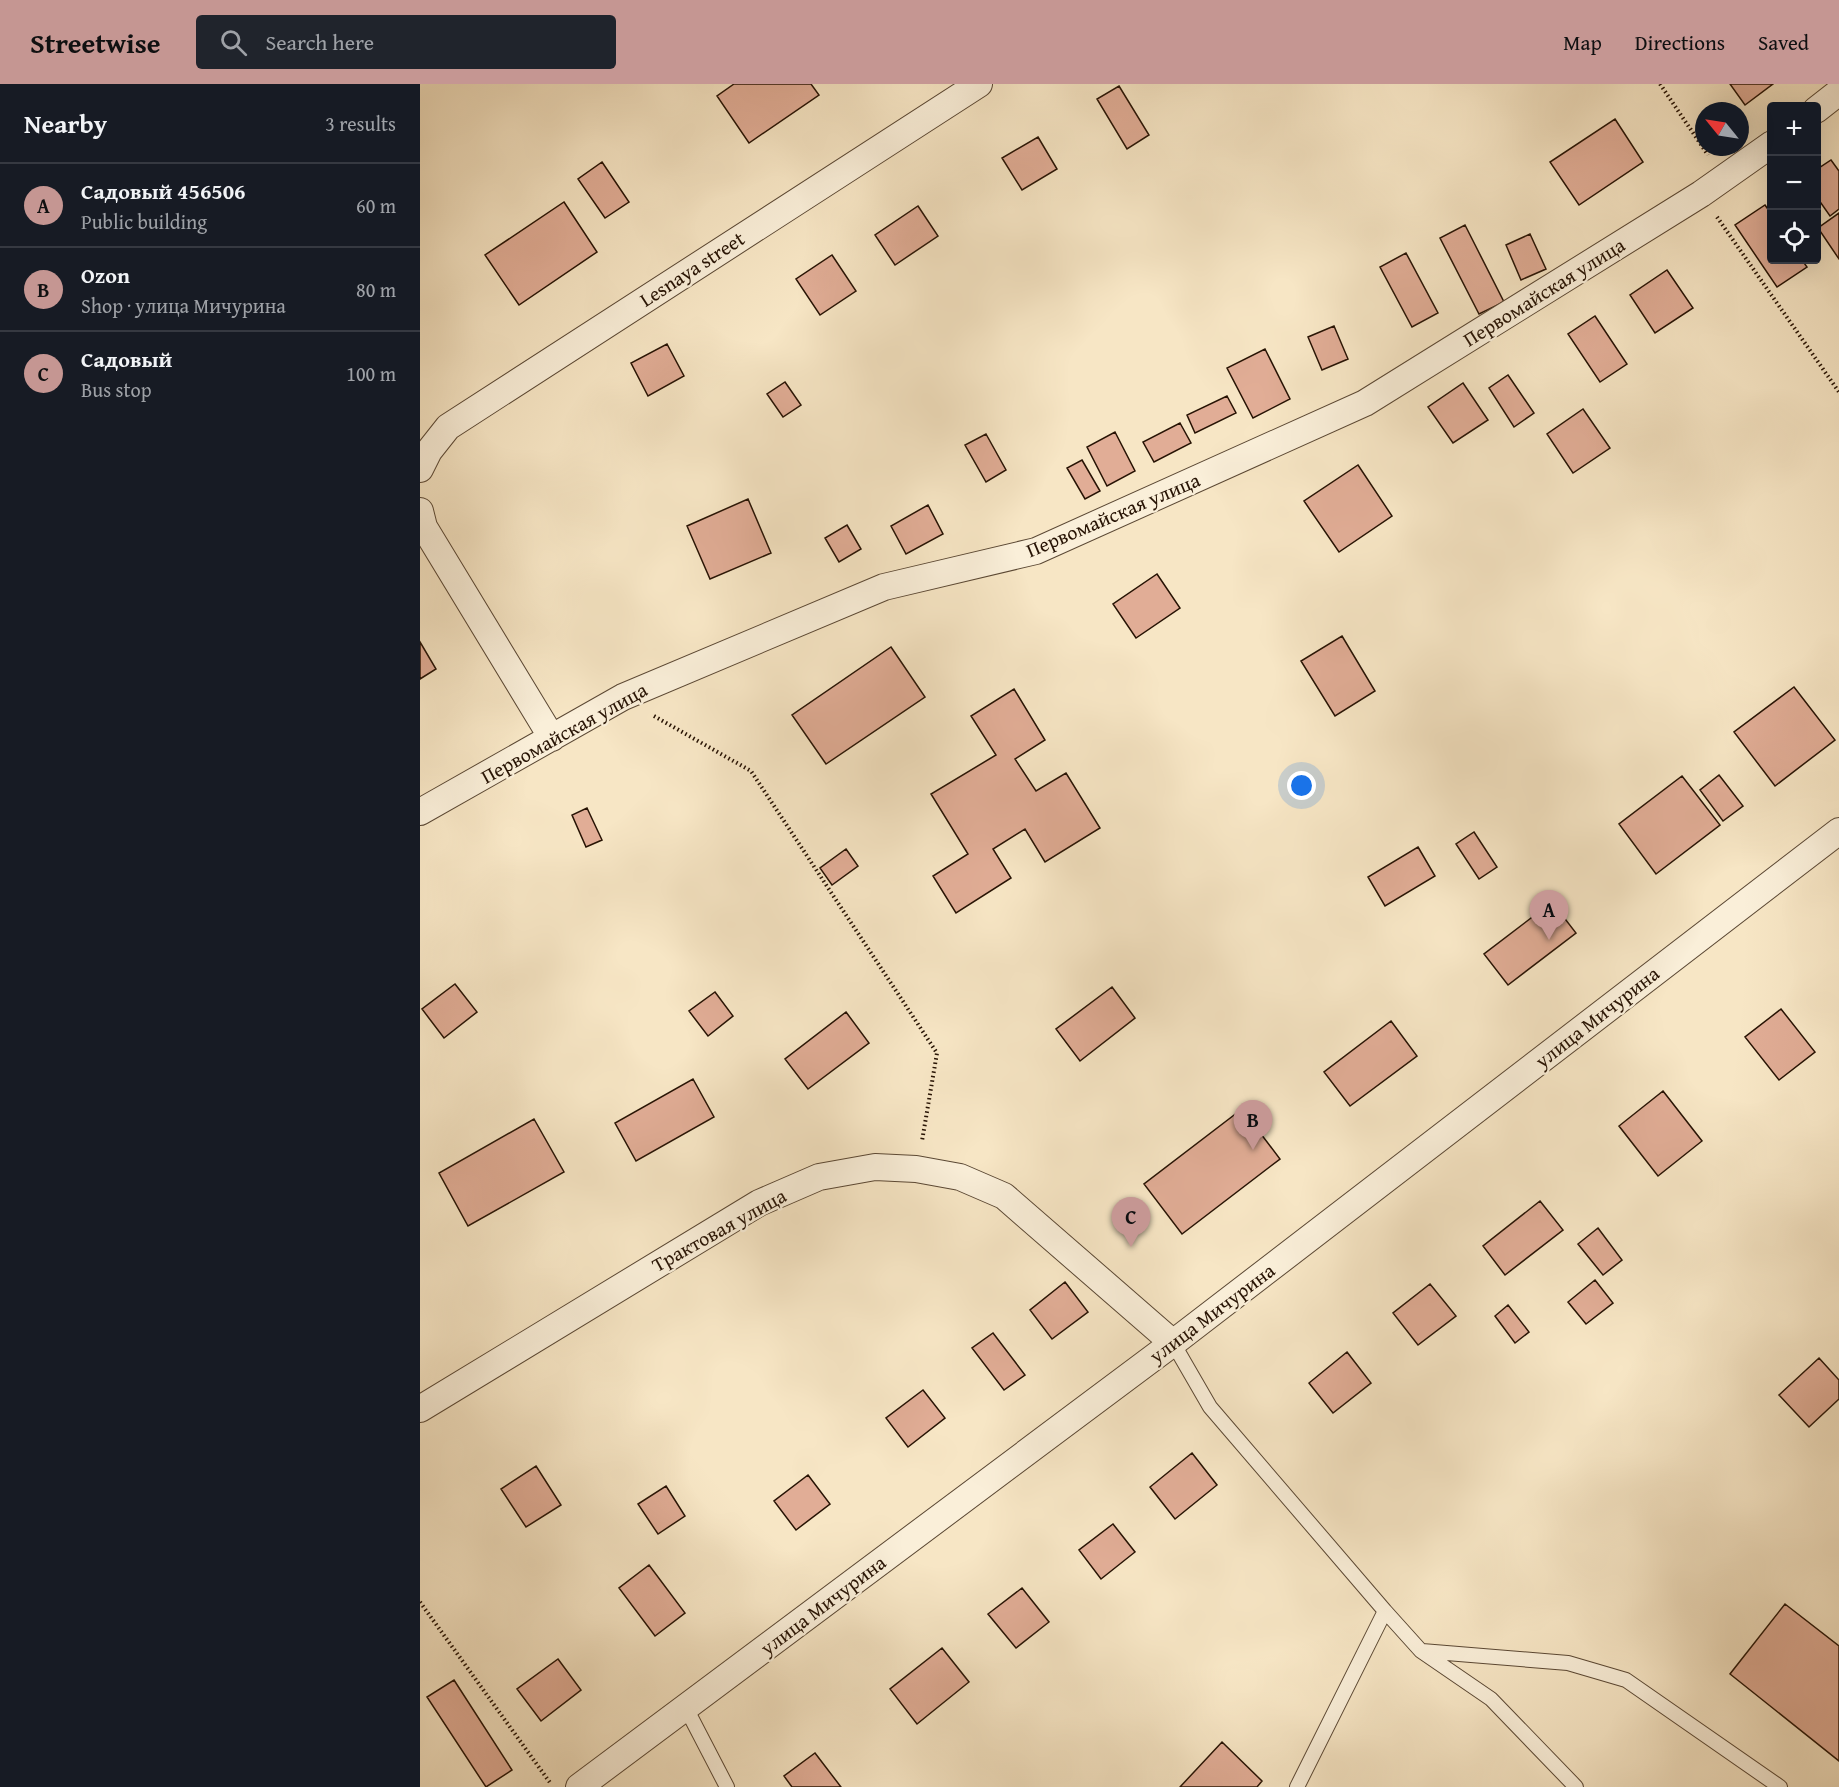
<!DOCTYPE html>
<meta charset="utf-8">
<style>
body{margin:0;font-family:"Gentium Book Plus",serif;background:#20242c;color:#f1f3f6}
.controls{position:absolute;right:18px;top:18px;display:grid;overflow:hidden;border-radius:6px;box-shadow:0 6px 24px #0002}
.controls button{width:54px;height:54px;display:grid;place-items:center;padding:0;border:0;border-bottom:2px solid #363941;background:#171b24;color:#f1f3f6;font:30px sans-serif}
.compass{position:absolute;left:1275px;top:18px;width:54px;height:54px;border-radius:50%;background:#171b24;box-shadow:0 6px 24px #0002;rotate:300deg}
.you{position:absolute;left:882px;top:702px;width:21px;height:21px;margin:-15px;border:4px solid #fff;border-radius:50%;background:#1a73e8;box-shadow:0 0 0 9px #1a73e833}
.badge{display:grid;place-items:center;width:39px;height:39px;border-radius:50%;background:#c59692;color:#111;font-size:20px;font-weight:700}
.pin{position:absolute;translate:-50% -50px;filter:drop-shadow(0 2px 3px #0008)}
.pin::after{content:'';position:absolute;top:32px;width:21px;height:18px;background:inherit;clip-path:polygon(0 0,100% 0,50% 100%)}
.list{margin:0;padding:0;list-style:none}
h2{display:flex;justify-content:space-between;align-items:center;height:78px;margin:0;padding:0 24px;font-size:26px}
h2 small{font-size:20px;font-weight:400;color:#9ea1a6}
.list li{display:grid;grid-template-columns:39px 1fr auto;gap:18px;align-items:center;box-sizing:border-box;height:84px;padding:0 24px;border-top:2px solid #363941}
.list b{display:block;font-size:22px;white-space:nowrap}
.list p{margin:0;font-size:20px;white-space:nowrap;color:#9ea1a6}
.list em{font-size:20px;font-style:normal;color:#9ea1a6}
.icon{flex:none;width:33px;height:33px;fill:none;stroke:currentColor;stroke-width:2;stroke-linecap:round;stroke-linejoin:round}
.map{position:relative;flex:none;width:1419px;height:1703px;overflow:hidden}
header{display:flex;align-items:center;gap:36px;box-sizing:border-box;height:84px;padding:0 30px;background:#c59692;color:#111}
header strong{font-size:28px}
nav{display:flex;gap:33px;margin-inline-start:auto;font-size:21px}
.search{width:420px;height:54px;background:#20242c;display:flex;align-items:center;gap:15px;box-sizing:border-box;padding:0 21px;border-radius:6px;color:#9ea1a6;font-size:22px}
main{display:flex}
aside{flex:1;background:#171b24}
.map>svg:first-child{display:block}
</style>
<header>
<strong>Streetwise</strong>
<div class="search"><svg class="icon" aria-label="search" viewBox="0 0 24 24"><circle cx="10" cy="10" r="6"/><path d="M15 15l6 6"/></svg>Search here</div>
<nav><a>Map</a><a>Directions</a><a>Saved</a></nav>
</header>
<main>
<aside>
<h2>Nearby<small>3 results</small></h2>
<ul class="list">
<li><span class="badge">A</span><div><b>Садовый 456506</b><p>Public building</p></div><em>60 m</em></li>
<li><span class="badge">B</span><div><b>Ozon</b><p>Shop · улица Мичурина</p></div><em>80 m</em></li>
<li><span class="badge">C</span><div><b>Садовый</b><p>Bus stop</p></div><em>100 m</em></li>
</ul>
</aside>
<div class="map">
<svg width="1419" height="1703" viewBox="0 0 1419 1703">
<rect width="100%" height="100%" fill="#f7e6c5"/>
<filter id="stains"><feTurbulence type="fractalNoise" baseFrequency=".00333" numOctaves="4"/><feColorMatrix values="0 0 0 0 .2 0 0 0 0 .09 0 0 0 0 .02 0 0 0 .5 -.17"/></filter>
<radialGradient id="worn" r=".72"><stop offset=".6" stop-color="#630" stop-opacity="0"/><stop offset="1" stop-color="#630" stop-opacity=".3"/></radialGradient>
<path fill="#e1ad96" stroke="#271304" stroke-width="1.5" d="M314,0H391L399,11L329,59L297,12Z
M1310,0H1353L1325,21Z
M699,2L729,51L707,65L677,15Z
M1195,35L1223,78L1159,121L1130,78Z
M618,53L637,85L602,106L582,74Z
M1411,76L1419,87V125L1410,132L1396,112V86Z
M182,78L209,118L185,134L158,95Z
M144,118L177,168L99,221L65,171Z
M1345,121L1352,131V176H1382L1387,183L1357,203L1315,141Z
M498,122L518,152L475,181L455,151Z
M1419,129V175L1398,144Z
M1045,141L1084,218L1059,230L1020,154Z
M1110,150L1126,185L1101,196L1086,161Z
M986,169L1018,229L992,243L960,183Z
M412,171L436,207L400,231L376,195Z
M1247,186L1273,224L1235,249L1210,211Z
M1175,232L1207,280L1180,298L1148,250Z
M914,242L928,275L902,286L888,253Z
M247,260L264,292L228,312L211,279Z
M845,265L870,315L833,334L807,284Z
M1088,291L1114,329L1094,343L1069,304Z
M365,298L381,321L363,333L347,310Z
M1043,299L1068,336L1033,359L1008,323Z
M807,312L816,329L775,349L767,331Z
M1163,325L1190,364L1153,389L1127,350Z
M760,339L771,359L734,378L723,358Z
M695,348L715,387L687,402L667,363Z
M566,350L586,386L566,398L545,361Z
M662,376L680,407L665,415L647,384Z
M938,381L972,432L919,468L884,417Z
M328,415L351,469L290,495L267,442Z
M508,421L523,450L486,470L471,442Z
M427,441L441,465L419,478L405,454Z
M737,490L760,524L716,554L693,520Z
M922,552L955,607L915,632L881,577Z
M0,558L16,585L0,595Z
M471,563L505,613L406,680L372,631Z
M1374,603L1415,656L1355,702L1314,648Z
M594,605L625,656L595,675L616,707L646,689L680,744L625,778L605,745L573,765L591,794L536,829L513,792L548,770L511,710L576,671L551,632Z
M1299,691L1323,722L1303,737L1280,706Z
M1262,692L1300,741L1236,790L1199,740Z
M167,724L182,756L166,763L152,731Z
M1054,748L1077,783L1059,795L1036,760Z
M998,763L1015,792L965,822L948,793Z
M426,765L438,782L412,801L400,784Z
M1132,818L1156,849L1088,901L1064,870Z
M35,900L57,928L24,954L2,925Z
M692,903L715,934L660,977L636,945Z
M295,908L313,932L288,952L269,927Z
M1361,925L1395,968L1359,996L1325,953Z
M426,928L449,959L388,1005L365,975Z
M971,937L997,972L930,1022L904,988Z
M273,995L294,1033L216,1077L195,1039Z
M1243,1007L1282,1057L1238,1092L1199,1042Z
M822,1025L860,1075L762,1150L724,1100Z
M114,1035L144,1088L48,1142L19,1089Z
M1120,1117L1143,1146L1085,1191L1063,1162Z
M1178,1144L1202,1176L1183,1191L1158,1160Z
M1175,1196L1193,1219L1166,1240L1148,1218Z
M645,1198L668,1228L632,1255L610,1226Z
M1010,1200L1036,1232L998,1261L973,1229Z
M1088,1221L1109,1248L1095,1259L1075,1232Z
M573,1249L605,1291L584,1306L552,1264Z
M927,1268L951,1299L913,1329L889,1299Z
M1399,1274L1419,1296V1315L1389,1343L1359,1311Z
M503,1306L525,1334L488,1363L466,1334Z
M772,1369L797,1401L755,1435L730,1403Z
M116,1382L141,1421L106,1443L81,1405Z
M388,1391L410,1420L376,1446L354,1417Z
M246,1402L265,1432L238,1450L218,1420Z
M693,1440L715,1468L681,1495L659,1466Z
M229,1481L265,1529L235,1552L199,1504Z
M602,1504L629,1538L596,1564L568,1530Z
M1365,1520L1419,1562V1677L1310,1590Z
M522,1564L549,1598L497,1640L470,1605Z
M138,1575L161,1606L121,1637L97,1605Z
M34,1596L92,1686L66,1703L7,1613Z
M802,1658L842,1697L837,1703H760Z
M395,1669L421,1703H372L364,1692Z"/>
<g fill="none" stroke-linecap="round" stroke-linejoin="round">
<defs>
<path id="lane" d="M753,1259L790,1323L965,1527L1001,1567L1071,1615L1156,1703
M1002,1567L1148,1579L1206,1596L1360,1703
M266,1624L307,1703
M877,1703L965,1527"/>
<path id="street" d="M1396,26L1419,8
M0,385L9,367L28,343L559,0
M0,427L4,443L132,654
M0,728L203,613L464,503L616,467L945,319L1281,110L1352,60
M0,1325L339,1119L399,1093L455,1083L496,1085L540,1093L584,1112L753,1259
M159,1703L753,1259L1419,747"/>
</defs>
<use href="#lane" stroke="#5b4834" stroke-width="16"/>
<use href="#street" stroke="#5b4834" stroke-width="28"/>
<path stroke="#271304" stroke-width="4" stroke-dasharray="1.5 3" stroke-linecap="butt" d="M1240,0L1288,71
M1297,133L1419,308
M234,632L331,687L517,969L502,1057
M0,1518L131,1700"/>
<use href="#lane" stroke="#faefd9" stroke-width="14"/>
<use href="#street" stroke="#faefd9" stroke-width="26"/>
</g>
<g text-anchor="middle" stroke-width="4.5" stroke-linejoin="round" paint-order="stroke">
<g font-size="20" fill="#271304" stroke="#faefd9">
<text transform="translate(272 185) rotate(-33)" y="7">Lesnaya street</text>
<text transform="translate(1124 208) rotate(-32)" y="7">Первомайская улица</text>
<text transform="translate(693 431) rotate(-23)" y="7">Первомайская улица</text>
<text transform="translate(144 649) rotate(-29)" y="7">Первомайская улица</text>
<text transform="translate(1177 933) rotate(-38)" y="7">улица Мичурина</text>
<text transform="translate(299 1146) rotate(-29)" y="7">Трактовая улица</text>
<text transform="translate(792 1229) rotate(-37)" y="7">улица Мичурина</text>
<text transform="translate(403 1521) rotate(-37)" y="7">улица Мичурина</text>
</g>
</g>
<rect width="100%" height="100%" filter="url(#stains)"/>
<rect width="100%" height="100%" fill="url(#worn)"/>
</svg>
<div class="controls">
<button>+</button>
<button>−</button>
<button><svg class="icon" aria-label="locate" viewBox="0 0 24 24"><circle cx="12" cy="12" r="6"/><path d="M12 2v4M12 18v4M2 12h4M18 12h4"/></svg></button>
</div>
<svg class="compass" viewBox="-18 -18 36 36"><path d="M0-13l5 13h-10z" fill="#e53935"/><path d="M0 13l5-13h-10z" fill="#9ea1a6"/></svg>
<div class="you"></div>
<div class="pin badge" style="left:1129px;top:856px">A</div>
<div class="pin badge" style="left:833px;top:1066px">B</div>
<div class="pin badge" style="left:711px;top:1163px">C</div>
</div>
</main>
